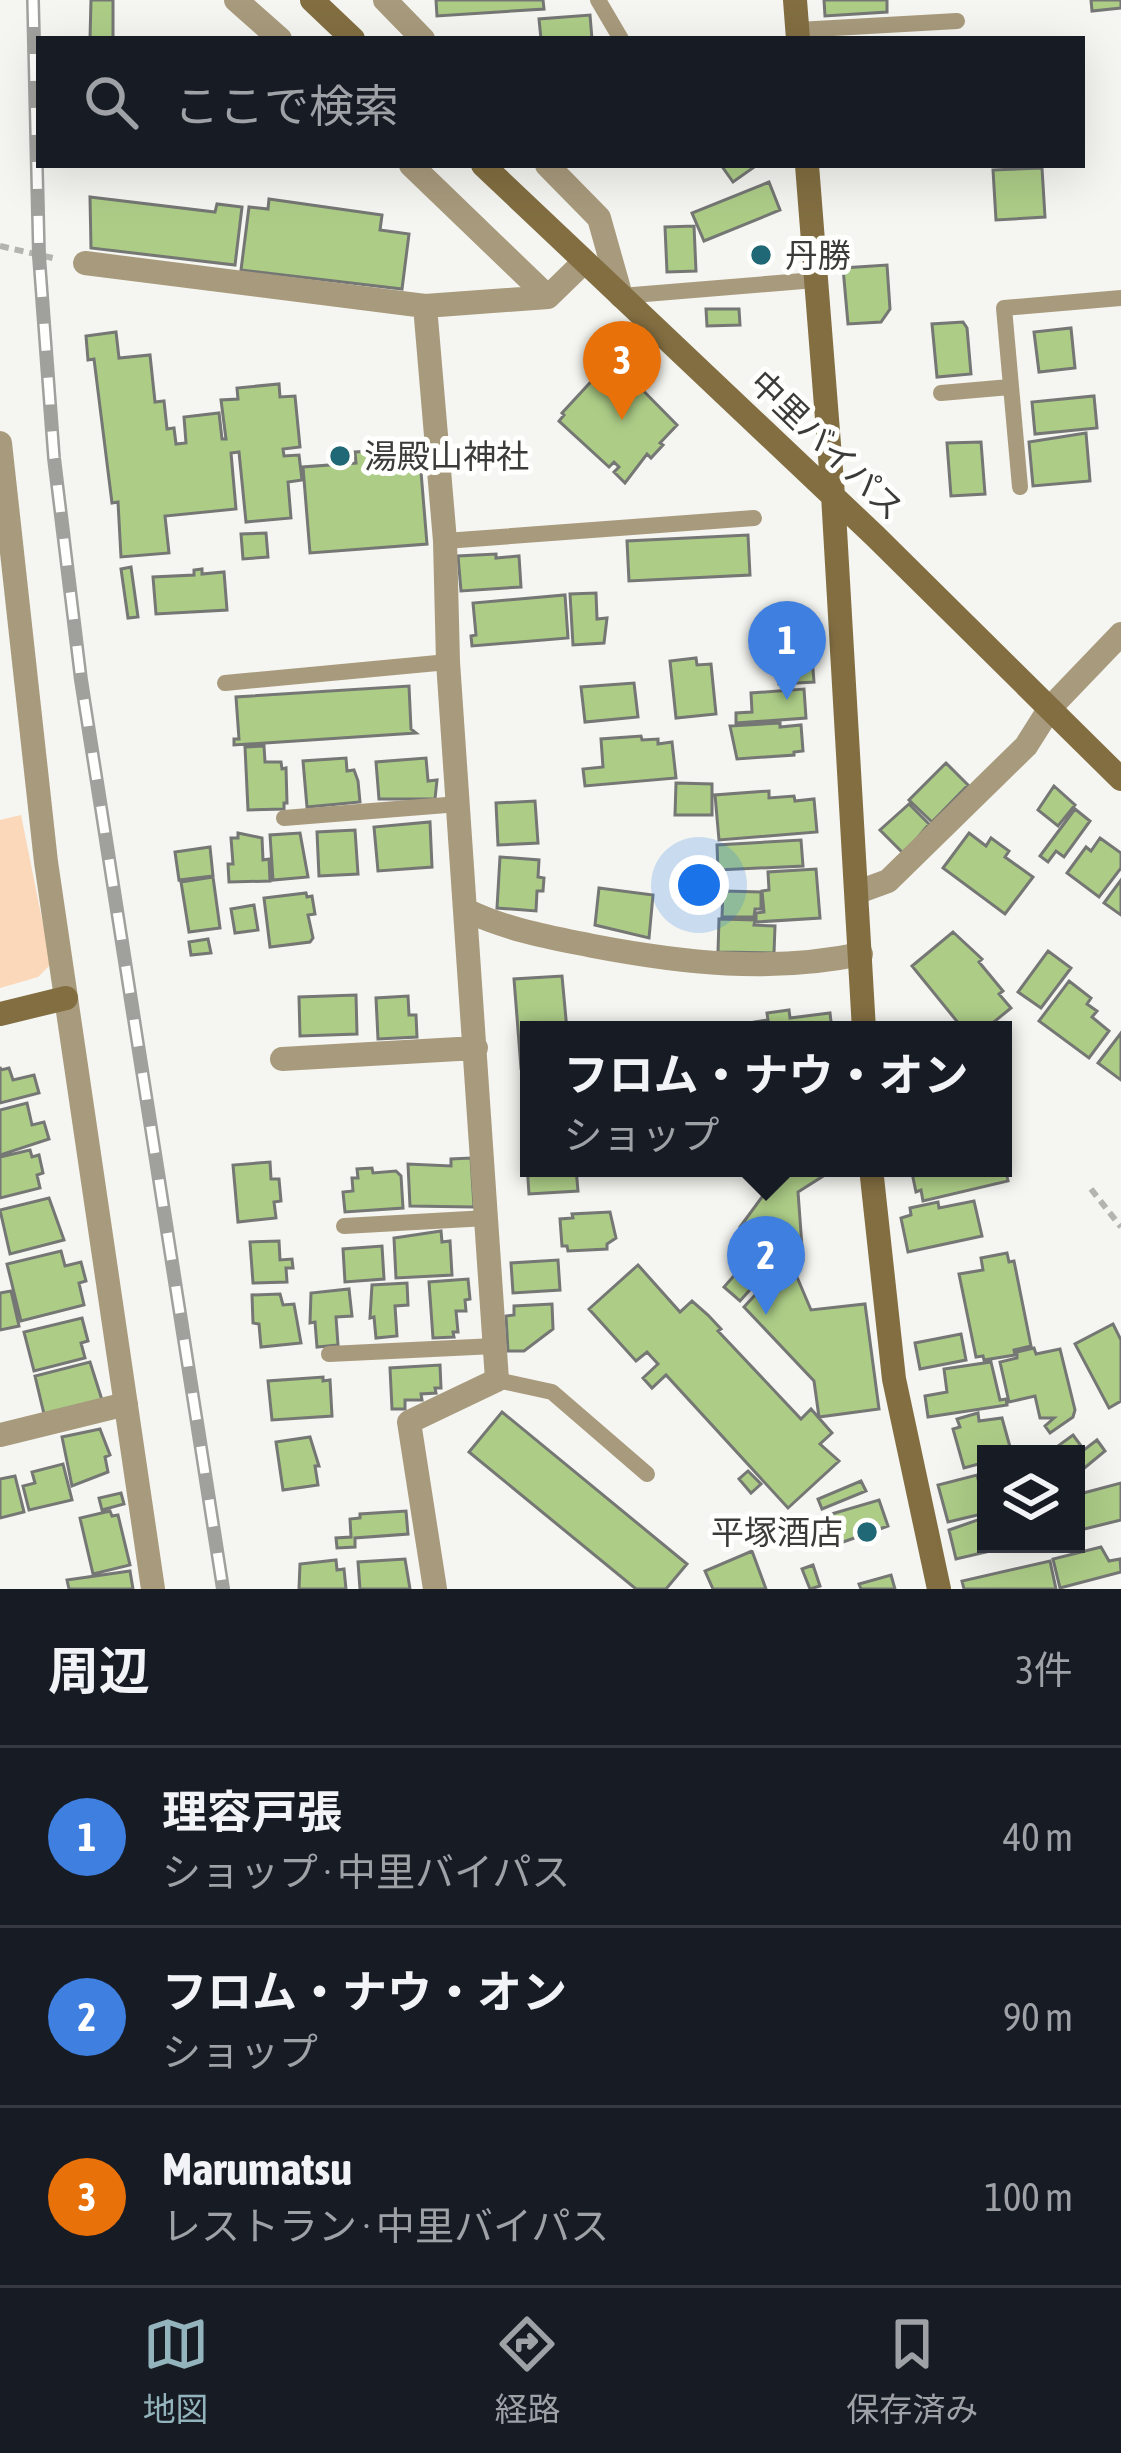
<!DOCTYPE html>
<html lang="ja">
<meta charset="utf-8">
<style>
body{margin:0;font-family:"Asap Condensed","Noto Sans JP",sans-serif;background:#242831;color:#f1f3f6}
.controls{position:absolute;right:36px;bottom:36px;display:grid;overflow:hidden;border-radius:0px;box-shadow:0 12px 48px #0002}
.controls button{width:108px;height:108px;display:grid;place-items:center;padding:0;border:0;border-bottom:3px solid #363941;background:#171b24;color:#f1f3f6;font:60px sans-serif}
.you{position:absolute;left:699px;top:885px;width:42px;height:42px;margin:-30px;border:9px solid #fff;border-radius:50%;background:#1a73e8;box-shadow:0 0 0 18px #1a73e833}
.badge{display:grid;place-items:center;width:78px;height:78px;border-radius:50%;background:#93b4bc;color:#fff;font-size:39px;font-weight:700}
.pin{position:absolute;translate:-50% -99px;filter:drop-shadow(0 3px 6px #0008)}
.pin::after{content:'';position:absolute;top:63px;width:42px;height:36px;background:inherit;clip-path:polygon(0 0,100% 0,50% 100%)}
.popup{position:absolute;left:520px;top:1021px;width:492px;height:156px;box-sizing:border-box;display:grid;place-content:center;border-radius:0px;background:#171b24;filter:drop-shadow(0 3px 9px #0005);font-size:39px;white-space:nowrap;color:#9ea1a6}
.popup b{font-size:45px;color:#f1f3f6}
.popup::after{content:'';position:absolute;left:50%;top:100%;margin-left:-24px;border:24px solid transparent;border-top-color:#171b24}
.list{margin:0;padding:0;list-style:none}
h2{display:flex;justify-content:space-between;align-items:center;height:156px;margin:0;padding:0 48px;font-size:51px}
h2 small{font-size:39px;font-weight:400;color:#9ea1a6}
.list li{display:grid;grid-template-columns:78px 1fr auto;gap:36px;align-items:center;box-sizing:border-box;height:180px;padding:0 48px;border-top:3px solid #363941}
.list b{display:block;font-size:45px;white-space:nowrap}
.list p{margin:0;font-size:39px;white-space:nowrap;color:#9ea1a6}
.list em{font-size:39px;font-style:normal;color:#9ea1a6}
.icon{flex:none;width:66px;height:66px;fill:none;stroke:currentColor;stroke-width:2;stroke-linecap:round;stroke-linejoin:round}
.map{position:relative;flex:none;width:1121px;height:1589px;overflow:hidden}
.search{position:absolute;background:#171b24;box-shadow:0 12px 48px #0002;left:36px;right:36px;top:36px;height:132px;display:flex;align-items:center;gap:30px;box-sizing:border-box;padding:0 42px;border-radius:0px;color:#9ea1a6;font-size:45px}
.sheet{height:696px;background:#171b24}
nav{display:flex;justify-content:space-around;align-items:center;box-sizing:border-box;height:168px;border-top:3px solid #363941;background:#171b24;font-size:33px;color:#9ea1a6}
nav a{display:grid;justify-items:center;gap:6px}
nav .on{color:#93b4bc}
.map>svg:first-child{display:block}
</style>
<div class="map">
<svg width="1121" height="1589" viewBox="0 0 1121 1589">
<rect width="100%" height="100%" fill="#f5f5f1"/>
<path fill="#fbd8b9" d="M21,815L51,964L38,977L0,988V820Z"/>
<path fill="#adcd87" stroke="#757774" stroke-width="3" d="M91,0H113V39H90Z
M436,0H543L544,9L437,16Z
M824,0H887V12L825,16Z
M1091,0H1121V8L1092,11Z
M590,15L592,39H541L539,19Z
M721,165H757L733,182Z
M1042,168L1045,217L996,220L993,170Z
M769,182L780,210L704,241L692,213Z
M90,197L215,212L217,204L242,207L235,265L91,248Z
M269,199L382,215L380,230L409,234L402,289L241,270L249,207L268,209Z
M694,226L696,271L667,272L665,227Z
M887,265L890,309L881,322L848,324L843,268Z
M706,309H739L740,325L707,326Z
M963,322L967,328L971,374L937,377L932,324Z
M1071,328L1075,368L1039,372L1034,332Z
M116,332L119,358L150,355L155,402L164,401L167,429L174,428L176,444L186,443L184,417L219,413L222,439H226L221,400L238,399L237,388L279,384L280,397L295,396L300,447L283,449L284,456L299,455L302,480L288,482L291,518L246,522L239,452L231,453L236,509L165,516L169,553L121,557L118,502L112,503L94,359L88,360L86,336Z
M612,359L677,425L660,443L663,445L651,458L647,454L625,483L614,472L619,467L614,462L609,467L559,421L564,415L562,413Z
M1094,396L1097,428L1035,434L1032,402Z
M1086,433L1090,481L1033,486L1029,442Z
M981,442L985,494L951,496L947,443Z
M394,450L395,463L420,460L427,544L310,553L303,467L356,463L355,452Z
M266,533L268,557L243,559L241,534Z
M748,535L750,575L629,581L627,541Z
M496,554V558L519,556L521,587L461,591L458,556Z
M131,567L138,617L128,618L121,569Z
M202,569V574L224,572L227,610L156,614L153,577L194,575V570Z
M596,593L597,619L607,618L604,643L573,645L570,594Z
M565,595L568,638L472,646L471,636L476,635L473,603Z
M812,657L814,682L779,684L777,666L786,665V658Z
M696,658L697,665L711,664L716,714L676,718L670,661Z
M634,683L638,717L585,722L581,687Z
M409,686L411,729L416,733L234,745V739H239L236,697Z
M804,689L806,718L736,723V713L752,712L751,693Z
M780,723V727L801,725L803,751L794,752V755L737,759L730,726Z
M641,736L642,740L658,739V744L672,742L676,778L585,786L583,769L603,767L601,739Z
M264,746L265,762H281L282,769L286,768L287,803H284V809L248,810L245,747Z
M346,758L347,771L354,770L358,781L360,802L307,807L303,761Z
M426,758L428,781L437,780L435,799H379L376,762Z
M946,763L968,785L932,822L909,800Z
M676,783L712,784V815H675Z
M1054,786L1075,805L1058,826L1038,810Z
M769,791V798L794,796L795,801L814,799L817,832L719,840L715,795Z
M535,801L538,843L498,845L496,803Z
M909,804L929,824L904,854L880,830Z
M1075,809L1090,821L1064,857L1056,851L1048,862L1040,856Z
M430,822L432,867L378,871L374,827Z
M355,830L358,874L319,876L317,832Z
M238,833L262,838L263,860L269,859L270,881L229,882L228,864H233L231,838H238Z
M300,833L308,877L273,880L270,835Z
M969,833L986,846L991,838L1009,851L1005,857L1033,877L1005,914L943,868Z
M1100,838L1121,853V868L1099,897L1067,873L1086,847L1091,851Z
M801,840L803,866L718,870L717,845Z
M210,847L213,876L179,880L175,852Z
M500,857L539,860L538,877L544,878L543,891H537L536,911L497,908Z
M816,869L820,918L756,922V913L764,912L762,891L769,890L768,872Z
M698,873L721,874V895L698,894Z
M213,877L220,928L189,932L181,882Z
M1121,880V915L1104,903Z
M599,888L653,895L649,938L595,925Z
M723,891L761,892V909H755L754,917H722Z
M306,893L307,897L312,896L315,914L308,915L313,938L310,942L270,947L264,898Z
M254,905L258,930L235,933L231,909Z
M719,919L755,920L754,925L775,926L774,953L718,952Z
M953,932L982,959L979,962L1003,991L999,994L1011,1008L984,1030H964L912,966Z
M208,939L211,953L191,955L189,942Z
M1048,951L1071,968L1041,1008L1018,992Z
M562,976L567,1030H529V1067L521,1068L514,979Z
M1069,981L1091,998L1087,1004L1097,1011L1092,1017L1109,1031L1089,1058L1039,1021Z
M356,995L357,1034L300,1036L299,997Z
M408,996L409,1015H416L417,1037L378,1039L376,998Z
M789,1010L790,1018L830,1013L832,1030H752L754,1022L768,1020L767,1013Z
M1121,1033V1080L1098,1063Z
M0,1067L1,1070L9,1068L13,1080L34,1075L39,1093L0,1103Z
M27,1103L32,1125L44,1122L49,1139L0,1155V1110Z
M523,1105H529V1168H576L578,1191L529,1194Z
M30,1150L32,1157L39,1155L43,1173L37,1175L40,1188L0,1198V1157Z
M471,1158L474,1207L410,1206L408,1164L451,1166V1159Z
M1003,1159L1008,1181L923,1201L921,1190L916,1192L912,1173L917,1172L916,1168H1003Z
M270,1162L271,1179H279L281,1201L274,1202L276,1218L238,1222L233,1165Z
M372,1168L373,1173L396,1171L401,1176L403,1208L345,1212L343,1192L353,1191L352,1178H358L357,1169Z
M791,1168H836L798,1192L803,1260H794V1267L777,1268L740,1227L773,1182Z
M49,1198L64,1240L10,1254L0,1210Z
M974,1201L982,1236L908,1252L901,1218L911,1215L910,1208L938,1202L939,1208Z
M610,1212L616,1238L607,1244V1249L568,1251L567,1246H562L560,1219L573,1218L572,1214Z
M441,1231L442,1242L450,1241L452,1275L396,1278L394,1238Z
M279,1241L280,1260L292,1259L293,1268H286L287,1282L253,1283L250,1242Z
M382,1246L384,1279L345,1282L343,1249Z
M61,1251L65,1266L81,1262L86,1281L79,1283L84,1305L21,1321L7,1264Z
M755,1252L771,1266L740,1301L724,1287Z
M1007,1253L1009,1262L1014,1261L1031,1346L1014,1350L1015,1355L984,1360L983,1356L976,1357L959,1274L983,1270L981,1258Z
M558,1260L560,1290L513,1293L511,1263Z
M638,1265L680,1312L692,1301L708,1315L721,1329L718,1331L801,1419L811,1409L832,1433L820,1444L839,1461L788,1508L666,1375L652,1388L643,1378L658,1364L647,1352L636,1361L589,1309Z
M778,1270H794L811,1310L865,1304L879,1409L819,1417L814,1381L744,1307Z
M468,1279L470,1299L465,1300L466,1311H456L458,1332H453L454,1337L433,1338L429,1282Z
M407,1283L408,1305L395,1306L397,1336L376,1338L374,1317L370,1318L372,1285Z
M349,1289L352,1316L336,1317L338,1345L317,1347L315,1322L310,1323L311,1293Z
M11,1291L19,1326L0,1330V1293Z
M280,1294L283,1305L294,1304L301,1343L261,1347L259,1324L253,1323L252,1295Z
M552,1304L553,1329L524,1351H508L506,1316L514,1315V1306Z
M82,1318L88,1341L81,1343L85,1358L34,1371L24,1332Z
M1113,1324L1121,1340V1401L1109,1408L1075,1344Z
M961,1334L966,1360L920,1369L915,1343Z
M1034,1348L1036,1354L1060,1349L1075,1410L1073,1417L1050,1433L1045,1426L1054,1418H1040L1035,1396L1009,1402L1000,1362L1017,1358V1352Z
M90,1362L102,1400L44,1414L35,1376Z
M991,1362L1000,1400L1006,1399L1007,1405L928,1417L925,1396L947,1392L944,1369Z
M440,1365L441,1388H435L436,1393L421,1394L422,1400H405V1409H392L390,1368Z
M323,1377V1381L330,1380L332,1416L272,1420L268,1381Z
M502,1412L687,1564L666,1589H636L469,1452Z
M978,1413L979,1421L1002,1418L1012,1454H986V1462L964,1468L953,1429L960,1427L957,1419Z
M100,1429L110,1455L105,1457L108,1472L72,1486L62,1437Z
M1073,1435L1084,1450L1097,1440L1105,1451L1076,1475V1454H1047Z
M310,1437L319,1466H315L318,1485L283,1490L276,1442Z
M63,1464L72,1500L29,1510L23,1486L35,1483L32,1472Z
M748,1471L761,1484L751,1493L739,1479Z
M977,1475L978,1479L986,1477V1513L948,1522L938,1485Z
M15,1476L24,1512L0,1518V1479Z
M861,1481L866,1491L822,1509L818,1499Z
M1121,1483V1520L1076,1531V1495Z
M121,1493L124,1504L102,1510L99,1498Z
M879,1500L888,1526L829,1547L820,1523L830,1520L828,1515Z
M110,1511L112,1516L118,1515L130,1565L93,1574L80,1518Z
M406,1511L408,1534L355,1538V1547L337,1548L336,1538L351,1537L350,1519L360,1518V1514Z
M986,1517V1544L1016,1545L956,1559L949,1530Z
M1101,1547L1109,1561L1120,1559L1121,1572L1060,1588L1053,1559Z
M752,1551L766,1589H713L705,1571Z
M405,1559L410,1589H360L358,1562Z
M336,1560L337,1570L344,1569L346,1589H299L300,1564Z
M1050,1561L1056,1589H964L962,1581Z
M813,1565L820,1586L810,1589L802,1569Z
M130,1571L133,1589H69L67,1580Z
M891,1575L895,1589H861L859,1584Z"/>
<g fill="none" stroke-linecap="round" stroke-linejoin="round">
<path stroke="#b3b3b0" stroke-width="6" stroke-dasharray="9 6" stroke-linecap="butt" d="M0,246L57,259
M1091,1189L1121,1227"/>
<path stroke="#a89a7c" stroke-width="16" d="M598,0L621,39
M798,30L957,21
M621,296L815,280
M941,393L1010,387
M1020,487L1004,308L1121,298
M445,541L754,518
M225,683L448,662
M284,818L459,804
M344,1226L487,1218
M329,1354L495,1346
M497,1380L552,1392L647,1474"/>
<path stroke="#a89a7c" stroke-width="24" d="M236,0L280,39
M385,0L423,39
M411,165L548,297
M547,165L599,218L621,296
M85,263L425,306
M0,443L46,862L153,1589
M858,892L888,881L1026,746L1050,708L1121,634
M468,911C508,930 549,937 593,946C682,963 771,973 861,954
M282,1059L476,1048
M0,1435L126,1404
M435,1589L409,1422L497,1380L448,662L445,541L425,306L548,297L584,262"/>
<path stroke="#826e41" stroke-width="24" d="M312,0L353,39
M795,0L798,39
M483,165L874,535L1121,779
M807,165L833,495L864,1030
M0,1014L66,998
M871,1168L894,1379L939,1589"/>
<defs>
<path id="rail" d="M33,0L39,256L54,458L81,680L223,1589"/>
</defs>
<use href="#rail" stroke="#a0a09d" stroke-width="14"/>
<use href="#rail" stroke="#fffffe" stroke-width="9" stroke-dasharray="27" stroke-linecap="butt"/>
</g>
<g fill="#216876" stroke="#fffffe" stroke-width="4.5">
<circle cx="761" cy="255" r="12"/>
<circle cx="340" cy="456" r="12"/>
<circle cx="867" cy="1532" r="12"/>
</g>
<g text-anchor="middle" stroke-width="10" stroke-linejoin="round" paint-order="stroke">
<g font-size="33" fill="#3b3b39" stroke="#fffffe" text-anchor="start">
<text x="785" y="267">丹勝</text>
<text x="364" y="468">湯殿山神社</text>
<text x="843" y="1544" text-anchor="end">平塚酒店</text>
</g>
<g font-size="33" fill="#3b3b39" stroke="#fffffe">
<text transform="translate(827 445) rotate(44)" y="12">中里バイパス</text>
</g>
</g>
</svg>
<div class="controls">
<button><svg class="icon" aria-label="layers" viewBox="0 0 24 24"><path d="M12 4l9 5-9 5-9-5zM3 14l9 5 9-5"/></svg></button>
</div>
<div class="you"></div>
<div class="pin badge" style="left:787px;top:700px;background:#3f7fe0">1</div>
<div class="pin badge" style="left:766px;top:1315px;background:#3f7fe0">2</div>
<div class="popup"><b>フロム・ナウ・オン</b>ショップ</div>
<div class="pin badge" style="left:622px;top:420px;background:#e8710a">3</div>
<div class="search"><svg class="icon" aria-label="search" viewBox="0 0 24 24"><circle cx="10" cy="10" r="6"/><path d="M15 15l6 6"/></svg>ここで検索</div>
</div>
<section class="sheet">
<h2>周辺<small>3件</small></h2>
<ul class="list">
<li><span class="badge" style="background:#3f7fe0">1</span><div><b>理容戸張</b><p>ショップ · 中里バイパス</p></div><em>40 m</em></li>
<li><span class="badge" style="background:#3f7fe0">2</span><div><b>フロム・ナウ・オン</b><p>ショップ</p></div><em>90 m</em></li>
<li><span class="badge" style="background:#e8710a">3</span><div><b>Marumatsu</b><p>レストラン · 中里バイパス</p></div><em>100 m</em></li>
</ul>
</section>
<nav>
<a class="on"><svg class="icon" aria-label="map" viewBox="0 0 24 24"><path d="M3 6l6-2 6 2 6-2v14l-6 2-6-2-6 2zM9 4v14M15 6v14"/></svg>地図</a>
<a><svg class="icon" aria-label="directions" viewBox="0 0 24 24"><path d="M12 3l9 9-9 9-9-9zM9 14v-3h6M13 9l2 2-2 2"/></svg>経路</a>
<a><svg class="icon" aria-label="saved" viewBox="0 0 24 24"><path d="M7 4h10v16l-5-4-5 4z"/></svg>保存済み</a>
</nav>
